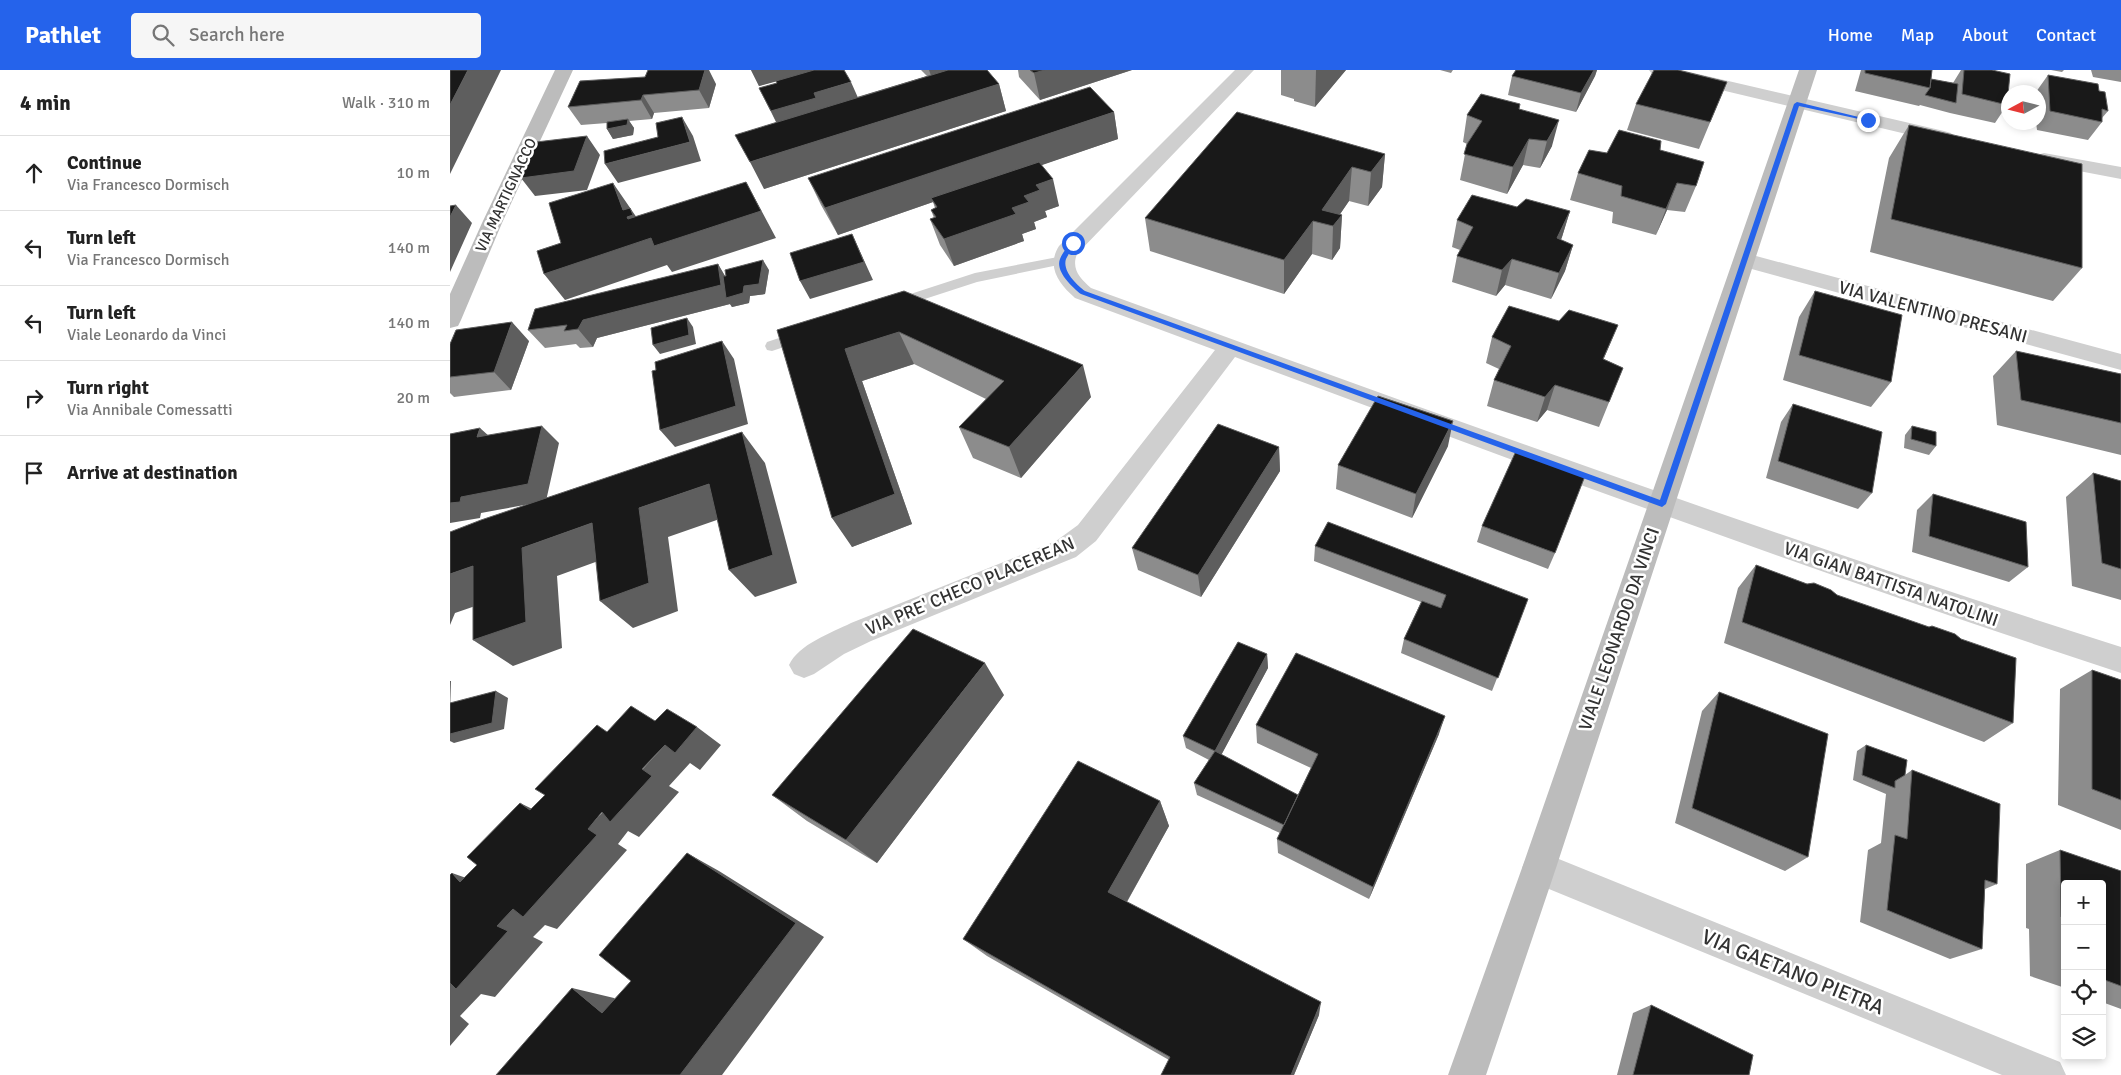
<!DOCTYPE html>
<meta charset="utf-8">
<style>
body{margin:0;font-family:Signika,sans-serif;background:#f6f6f6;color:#222}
.controls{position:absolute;right:15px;bottom:15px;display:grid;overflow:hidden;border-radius:5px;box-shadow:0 2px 8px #0003}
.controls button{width:45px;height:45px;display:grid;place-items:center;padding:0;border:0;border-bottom:1px solid #e0e0e0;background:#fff;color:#222;font:25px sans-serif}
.compass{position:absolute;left:1551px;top:15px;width:45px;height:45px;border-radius:50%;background:#fff;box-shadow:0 2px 8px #0003;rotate:263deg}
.stop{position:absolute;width:15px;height:15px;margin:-11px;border:4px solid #2563eb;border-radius:50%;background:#fff}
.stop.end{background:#2563eb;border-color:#fff;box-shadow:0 1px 5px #0008}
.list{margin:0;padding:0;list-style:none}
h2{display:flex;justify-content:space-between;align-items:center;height:65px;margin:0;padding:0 20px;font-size:21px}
h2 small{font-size:16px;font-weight:400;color:#767676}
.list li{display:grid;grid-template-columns:32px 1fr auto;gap:15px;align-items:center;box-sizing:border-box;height:75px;padding:0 20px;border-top:1px solid #e0e0e0}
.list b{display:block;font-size:19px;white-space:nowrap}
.list p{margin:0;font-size:16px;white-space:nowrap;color:#767676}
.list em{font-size:16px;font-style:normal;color:#767676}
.icon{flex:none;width:28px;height:28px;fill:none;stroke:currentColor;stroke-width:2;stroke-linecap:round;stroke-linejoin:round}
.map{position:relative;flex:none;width:1671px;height:1005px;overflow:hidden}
header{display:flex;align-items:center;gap:30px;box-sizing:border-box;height:70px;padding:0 25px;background:#2563eb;color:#fff}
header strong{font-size:24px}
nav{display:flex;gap:28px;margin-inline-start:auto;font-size:18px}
.search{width:350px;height:45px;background:#f6f6f6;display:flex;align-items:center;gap:12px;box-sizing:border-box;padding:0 18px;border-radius:5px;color:#767676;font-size:19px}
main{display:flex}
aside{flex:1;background:#fff}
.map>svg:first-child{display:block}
</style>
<header>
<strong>Pathlet</strong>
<div class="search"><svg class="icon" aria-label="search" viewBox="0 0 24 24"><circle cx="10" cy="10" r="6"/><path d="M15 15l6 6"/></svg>Search here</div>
<nav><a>Home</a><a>Map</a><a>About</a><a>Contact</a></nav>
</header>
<main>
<aside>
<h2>4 min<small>Walk · 310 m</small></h2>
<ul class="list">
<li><svg class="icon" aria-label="ahead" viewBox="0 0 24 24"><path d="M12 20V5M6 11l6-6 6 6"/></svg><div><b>Continue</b><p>Via Francesco Dormisch</p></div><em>10 m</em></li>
<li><svg class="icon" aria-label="left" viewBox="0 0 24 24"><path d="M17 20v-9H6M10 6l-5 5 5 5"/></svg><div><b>Turn left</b><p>Via Francesco Dormisch</p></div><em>140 m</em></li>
<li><svg class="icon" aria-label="left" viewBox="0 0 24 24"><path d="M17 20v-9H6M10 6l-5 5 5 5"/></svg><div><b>Turn left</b><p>Viale Leonardo da Vinci</p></div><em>140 m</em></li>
<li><svg class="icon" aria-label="right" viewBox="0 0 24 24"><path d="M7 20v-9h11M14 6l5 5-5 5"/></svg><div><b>Turn right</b><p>Via Annibale Comessatti</p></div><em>20 m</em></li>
<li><svg class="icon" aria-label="arrive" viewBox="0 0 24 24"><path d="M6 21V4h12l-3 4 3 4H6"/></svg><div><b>Arrive at destination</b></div></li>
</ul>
</aside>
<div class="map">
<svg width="1671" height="1005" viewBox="0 0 1671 1005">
<rect width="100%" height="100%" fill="#fff"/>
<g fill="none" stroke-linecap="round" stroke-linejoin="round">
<path fill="#cfcfcf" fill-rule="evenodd" d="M613,186L618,187L620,190L618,193L527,212L444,239L439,237L437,234L439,231L525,203Z
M353,260L358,261L360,265L358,269L322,281L317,280L315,276L317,272Z"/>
<path fill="#cfcfcf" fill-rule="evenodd" d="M785,0H804L627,184C621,199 630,208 641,218C983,342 1324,467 1671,577V603C1373,505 1079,397 785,287L646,471L626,487L421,571L394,584L364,604L354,608L344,604L339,595C349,574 381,563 401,553L606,471L628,455L765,280L625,228C609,214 596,197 609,176Z
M1199,0H1231L1494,61L1501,63L1504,67L1501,71L1494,73L1208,5L1202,4Z
M1594,83L1671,97V109L1587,93L1584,89L1587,85Z
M1295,183L1671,284V300L1287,195L1284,190L1287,185Z
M1089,781L1610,992L1616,1005H1552L1077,810L1072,798L1077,786Z"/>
<path fill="#bcbcbc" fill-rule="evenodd" d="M105,0H123L52,153L11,250L8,256L0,258V224L32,153Z
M1349,0H1367L1106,798L1036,1005H998L1072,798Z"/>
</g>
<path fill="#8c8c8c" d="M301,0L407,27L477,6L471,0H537L549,14L556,41L314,119L326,52L309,18L327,13L326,11L309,16Z
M568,0H682L590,30L569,7Z
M831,0H896L865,37L844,31V29L831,25Z
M990,0H1003L1001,3Z
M1066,0H1147L1145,6L1126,42L1058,25L1062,6Z
M1411,0H1482L1481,9L1503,13L1511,0H1542L1557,35L1545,53L1500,43L1470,35L1469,36L1405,21Z
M1601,0H1614L1612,2Z
M1641,0H1671V12L1643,7Z
M1598,5L1649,21L1658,41L1652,48V52L1638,70L1587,60L1586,52H1588V22H1586Z
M130,11L266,14L259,38L204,43L202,49L179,51L184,58L183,65L163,69L157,59V53L131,55L118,37Z
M1277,12L1249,79L1177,60L1186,34Z
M1069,39L1102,76L1090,98L1073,95L1057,124L1010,110L1017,74L1013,72L1017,45Z
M664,42L668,69L591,95L609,136L595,141L597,147L584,152L586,159L572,164L574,171L504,196L490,175L480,149L484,148L481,140L485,138L483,132L388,165L371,135L358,108Z
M1459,55L1632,198L1603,231L1420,182L1439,88Z
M1210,80L1246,116L1235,142L1217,140L1206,165L1162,153L1163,142L1120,130L1128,103L1157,83Z
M935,84L932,117L918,136L899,131L890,144L892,145L890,178L882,190L862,184L834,224L700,181L695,148Z
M1067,137L1120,141L1111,170L1123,175L1115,201L1101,229L1055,215L1046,226L1002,212L1007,186L1010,180L1002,177L1007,150Z
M268,194L275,206L319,200L315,224L300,226L299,233L282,237L280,234L147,268L143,277L130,278L126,274L95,278L78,260Z
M454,221L641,327L571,408L523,388L509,357L536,329L464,294L412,311L462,454L402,477L327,260Z
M1365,221L1441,312L1421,337L1333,310L1349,247Z
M1042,267L1154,289L1173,298L1149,357L1097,340L1087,352L1037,336L1044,310L1049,299L1036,293Z
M79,271L61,320L4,327L0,323V274Z
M1566,281L1671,304V385L1547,355L1543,306Z
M1343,334L1422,423L1408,439L1316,408L1331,352Z
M1462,356L1486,376L1479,385L1454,378L1455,365Z
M998,376L962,448L886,419L888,395Z
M829,377L830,401L751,527L688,500L682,478Z
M1643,403L1671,411V530L1622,516L1616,427Z
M1483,424L1578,497L1559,512L1462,482L1467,440Z
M1032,456L1105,483L1098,499L1027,472Z
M865,476L1078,529L1042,621L951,583L954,569L971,532L864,491Z
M1306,495L1387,525L1563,653L1534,672L1274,573L1288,518Z
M817,584L818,598L771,685L848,725L861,698L807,673L806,655L989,664L919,829L828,783L827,769L830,763L747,725L744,713L759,690L736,678L733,666Z
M1642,600L1671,610V760L1608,735L1610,619Z
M1269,622L1358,787L1335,801L1225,753L1252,641Z
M554,625L427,793L357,751L322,725Z
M1416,675L1455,705L1462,700L1547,814L1535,819L1532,879L1500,889L1410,852L1418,780L1431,773L1436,724L1403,710L1407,681Z
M710,731L719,756L677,832L869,945L844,1005H711L719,990L537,886L513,869Z
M1610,780L1671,801V939L1652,932V814H1615V918L1580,906L1579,859L1576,858V794Z
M1201,935L1299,1005H1167L1183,943Z"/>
<path fill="#5e5e5e" d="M18,0H51L0,104V35Z
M255,0H259L266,14L259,38L249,20Z
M301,0H369L309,16Z
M479,0H532L484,14Z
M595,0H682L590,30L584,3Z
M866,0H896L865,37Z
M1144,0H1147L1145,6L1126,42L1131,23Z
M401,12L409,30L330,60L321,41L364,23Z
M549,14L556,41L314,119L300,92Z
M193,25L204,43L202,49L191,30Z
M664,42L668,69L484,132L481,128L483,132L388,165L375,138Z
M232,47L243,66L251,91L168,113L155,94L240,72Z
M178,49L184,58L183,65L163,69L157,59Z
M1109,50L1102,76L1090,98L1097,71Z
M137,66L150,85L137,120L85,126L71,108Z
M1079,69L1073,95L1057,124L1063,97Z
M935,84L932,117L918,136L921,102Z
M902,97L899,131L882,156L872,140Z
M603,109L609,136L595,141L597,147L584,152L586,159L572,164L574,171L504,196L494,169L562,138L586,115Z
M296,112L326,168L222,202L217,195L115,230L94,204L178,149L173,140L163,113L198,164Z
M1227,113L1217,140L1206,165L1216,139Z
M6,135L22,153L0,202V147Z
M1120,141L1112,167L1099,194L1107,168Z
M892,145L890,178L882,190L883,156Z
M863,151L862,184L834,224V190Z
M402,164L423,210L360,229L350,211Z
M1123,175L1115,201L1101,229L1109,203Z
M1062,189L1055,215L1046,226L1052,200Z
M313,190L319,200L315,224L300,226L299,233L282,237L280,234L147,268L143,277L128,259L133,250L268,194L279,213L294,216Z
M237,248L243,257L246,274L210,284L203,275Z
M62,252L79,271L61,320L44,302Z
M1168,255L1157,281L1143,314L1153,289Z
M449,262L464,294L412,311L462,454L402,477L382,448L395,279Z
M272,271L284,289L298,354L225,377L210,360Z
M633,295L641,327L571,408L559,377Z
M1105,315L1097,340L1087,352L1095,327Z
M1003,351L998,376L962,448L966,424Z
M92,356L109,373L96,431L31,443L30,448L0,453V433L11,427Z
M30,358L49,375L27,367Z
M292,362L315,393L347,513L305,527L279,500Z
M829,377L830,401L751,527L748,505Z
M259,414L284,444L218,467L228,541L183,558L150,531L189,438Z
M142,453L173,482L107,506L112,578L63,596L23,570L72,478Z
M23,496L60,524L5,543L0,555V504Z
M817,584L818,598L767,693L765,681Z
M535,593L554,625L427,793L396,770Z
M0,611H1L0,642Z
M46,621L58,628L54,659L4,673L0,671V664Z
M995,646L989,664L919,829L923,817Z
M247,657L271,675L250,700L240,693L219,716L229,722L189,767L178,761L168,774L177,780L107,859L95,855L83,867L93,872L45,927L31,924L10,946L19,954L0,976V911L47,856L215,675Z
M710,731L719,756L671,842L658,822Z
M70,733L103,749L80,740Z
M237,783L269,801L374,867L272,1005H230Z
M2,803L39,816L10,812Z
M122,918L164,928L192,953L152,943Z
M871,932L869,945L844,1005H841Z"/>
<path fill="#191919" stroke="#5e5e5e" d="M0,0H18L0,35Z
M198,0H255L249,20L193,25L191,30L118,37L130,11L195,7Z
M364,0H394L401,12L364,23L366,28L321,41L309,18L327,13L326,11Z
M498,0H537L549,14L300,92L285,65Z
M580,0H595L584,3Z
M1066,0H1144L1131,23L1062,6Z
M1204,0H1228L1277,12L1260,52L1186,34Z
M1415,0H1482L1480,18L1415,3Z
M1514,0H1542L1560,4L1557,35L1512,24Z
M1598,5L1648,14L1649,21L1655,22L1658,41L1652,39V52L1600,41Z
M1481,9L1508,14L1506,33L1475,25L1480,18Z
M640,17L664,42L375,138L358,108Z
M1031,24L1070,34L1069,39L1109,50L1097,71L1079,69L1063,97L1014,84L1017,74L1032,51L1017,45Z
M787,42L935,84L921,102L902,97L872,140L892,145L883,156L863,151L834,190L695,148Z
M232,47L240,72L155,94L154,81L208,67L206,53Z
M178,49L177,55L157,59V52Z
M1459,55L1632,94V198L1441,149Z
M1169,60L1211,71L1210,80L1254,92L1246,116L1227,113L1216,139L1171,126L1172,116L1128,103L1139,80L1157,83Z
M137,66L124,101L71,108L86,72Z
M589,92L603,109L586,115L590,120L574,126L579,132L562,138L566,144L494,169L480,149L486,147L481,140L487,137L481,128Z
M296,112L311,141L204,176L201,168L94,204L87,181L111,173L99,133L163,113L173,140L180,138L183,145L177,147L178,149Z
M1022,125L1067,137L1076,129L1120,141L1107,168L1123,175L1109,203L1062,189L1052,200L1007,186L1023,157L1007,150Z
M6,135L0,147V136Z
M402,164L414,192L350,211L340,183Z
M313,190L309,214L294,216L293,223L276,228L273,206H276L275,200Z
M268,194L271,215L133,250L128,259L114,261L117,255L78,260L85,239Z
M454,221L633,295L559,377L509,357L554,311L449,262L395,279L445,424L382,448L327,260Z
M1365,221L1452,245L1441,312L1349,285Z
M1059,236L1109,251L1119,240L1168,255L1153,289L1173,298L1159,332L1105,315L1095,327L1044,310L1061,276L1042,267Z
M237,248L239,265L203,275L201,258Z
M62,252L44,302L0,307V274L6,260Z
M272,271L286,336L210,360L202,301L206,300L205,292Z
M1566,281L1671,304V353L1571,330Z
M928,326L1003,351L966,424L888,395Z
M1343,334L1432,362L1422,423L1328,391Z
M768,354L829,377L748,505L682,478Z
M92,356L78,414L11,427L10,432L0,433V364L30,358L27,367Z
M1462,356L1486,362V376L1461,369Z
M292,362L323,485L279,500L259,414L189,438L199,513L150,531L142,453L72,478L76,552L23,570V496L0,504V462L31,450Z
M1066,381L1135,406L1105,483L1032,456Z
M1643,403L1671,411V499L1652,493Z
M1483,424L1576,452L1578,497L1479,466Z
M878,452L1078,529L1048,608L954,569L972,531L991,538L996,525L865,476Z
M1306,495L1357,514L1364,513L1381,520L1387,525L1479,557L1482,556L1505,564L1511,569L1566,588L1563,653L1292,552Z
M463,559L535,593L396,770L322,725Z
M788,572L817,584L765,681L733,666Z
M846,583L995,646L923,817L827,769L868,684L806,655Z
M1642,600L1671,610V730L1642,719Z
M46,621L42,653L0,664V633Z
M1269,622L1378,664L1358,787L1242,738Z
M181,636L205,651L217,639L247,657L225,683L215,675L192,699L202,706L160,752L152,742L138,759L147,765L73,847L63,839L47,856L58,861L6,919L0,913V805L2,803L10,812L27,795L17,787L70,733L80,740L95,725L85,719L147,655L157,662Z
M1416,675L1457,690L1455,705L1445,711V718L1412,705Z
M765,681L848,725L834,755L744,713Z
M628,691L710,731L658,822L871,932L841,1005H711L720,987L513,869Z
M1462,700L1550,734L1547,814L1535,810L1532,879L1437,840L1445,765L1457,769Z
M1610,780L1671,801V916L1652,909V814H1615V863L1614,847H1611Z
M237,783L346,853L230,1005H46L122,918L152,943L181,911L149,885Z
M1201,935L1303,985L1299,1005H1183Z"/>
<path fill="#2563eb" d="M1347,32L1421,50L1418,51L1349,36L1216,434L1212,437L631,224C622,217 605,201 610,189C612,183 618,177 621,172H625C625,178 619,182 616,189C612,201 627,215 635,221L1210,430L1344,34Z"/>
<g text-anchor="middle" stroke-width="5" stroke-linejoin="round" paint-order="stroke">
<g font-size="15" fill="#323232" stroke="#fff">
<text transform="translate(56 125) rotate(-65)" y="5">VIA MARTIGNACCO</text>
</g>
<g font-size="18" fill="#323232" stroke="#fff">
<text transform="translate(1483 242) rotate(15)" y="6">VIA VALENTINO PRESANI</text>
<text transform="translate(1441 514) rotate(19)" y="6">VIA GIAN BATTISTA NATOLINI</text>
<text transform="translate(520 516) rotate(-23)" y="6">VIA PRE' CHECO PLACEREAN</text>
<text transform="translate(1169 559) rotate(-71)" y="6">VIALE LEONARDO DA VINCI</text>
</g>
<g font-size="21" fill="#323232" stroke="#fff">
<text transform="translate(1343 902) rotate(22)" y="7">VIA GAETANO PIETRA</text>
</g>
</g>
</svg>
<div class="controls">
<button>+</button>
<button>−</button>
<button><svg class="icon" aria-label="locate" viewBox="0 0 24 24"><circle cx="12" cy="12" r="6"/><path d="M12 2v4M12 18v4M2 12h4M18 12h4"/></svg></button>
<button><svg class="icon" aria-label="layers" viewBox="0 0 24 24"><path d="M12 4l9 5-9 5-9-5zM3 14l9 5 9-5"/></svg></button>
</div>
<svg class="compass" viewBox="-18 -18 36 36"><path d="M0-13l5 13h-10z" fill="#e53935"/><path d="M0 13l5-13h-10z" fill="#767676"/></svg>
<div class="stop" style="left:623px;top:173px"></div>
<div class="stop end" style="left:1418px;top:50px"></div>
</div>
</main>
